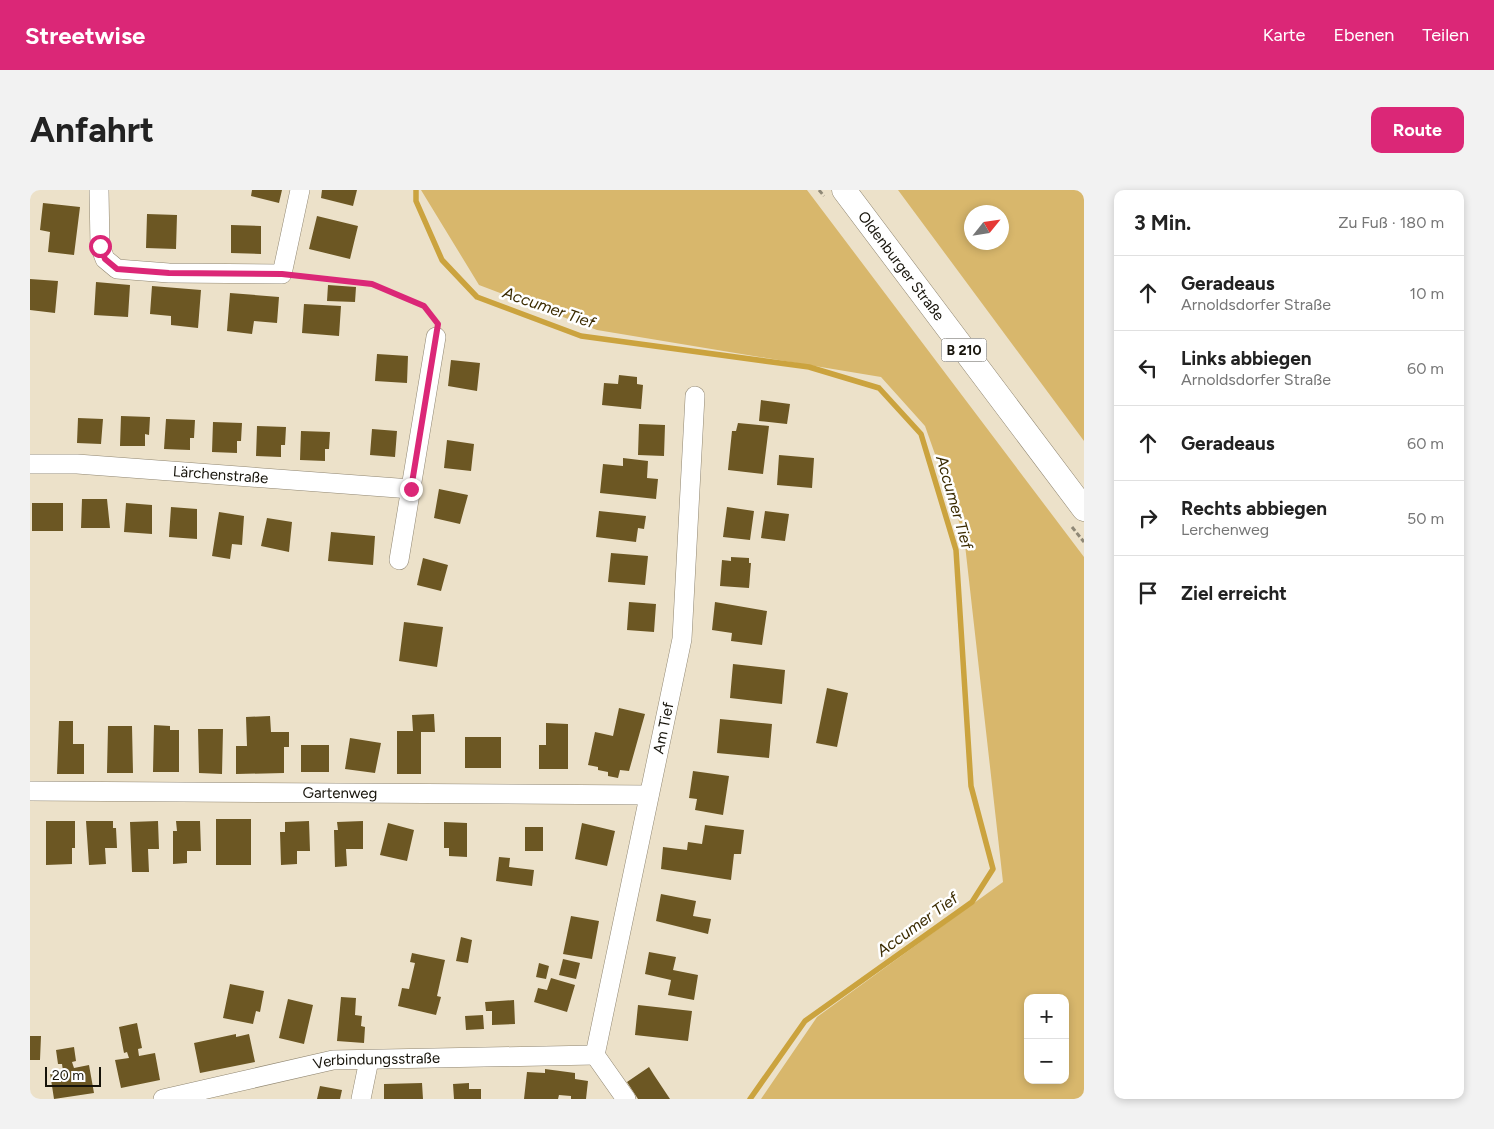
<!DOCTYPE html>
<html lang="de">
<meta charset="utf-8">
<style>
body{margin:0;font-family:Figtree,sans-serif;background:#f2f2f2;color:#222}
.controls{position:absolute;right:15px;bottom:15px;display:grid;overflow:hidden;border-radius:10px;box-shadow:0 2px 8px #0003}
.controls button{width:45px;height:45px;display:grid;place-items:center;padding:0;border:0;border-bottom:1px solid #e0e0e0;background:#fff;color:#222;font:25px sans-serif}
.compass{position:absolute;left:934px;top:15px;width:45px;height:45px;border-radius:50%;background:#fff;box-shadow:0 2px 8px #0003;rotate:60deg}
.scale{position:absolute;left:15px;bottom:12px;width:56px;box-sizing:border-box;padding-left:5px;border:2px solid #16130a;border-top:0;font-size:14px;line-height:18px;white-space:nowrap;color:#16130a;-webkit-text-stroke:4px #fff;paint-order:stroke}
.stop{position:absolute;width:15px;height:15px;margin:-11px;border:4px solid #db2777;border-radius:50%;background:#fff}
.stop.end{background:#db2777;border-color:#fff;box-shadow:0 1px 5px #0008}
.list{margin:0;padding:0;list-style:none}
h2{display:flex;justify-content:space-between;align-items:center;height:65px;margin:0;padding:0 20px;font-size:21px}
h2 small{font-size:16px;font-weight:400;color:#767676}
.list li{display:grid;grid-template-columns:32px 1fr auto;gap:15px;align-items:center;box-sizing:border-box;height:75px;padding:0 20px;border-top:1px solid #e0e0e0}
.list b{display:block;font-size:19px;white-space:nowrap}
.list p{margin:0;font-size:16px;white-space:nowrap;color:#767676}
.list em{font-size:16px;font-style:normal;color:#767676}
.icon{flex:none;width:28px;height:28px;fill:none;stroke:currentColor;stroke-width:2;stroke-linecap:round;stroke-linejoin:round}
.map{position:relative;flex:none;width:1054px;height:909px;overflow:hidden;border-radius:10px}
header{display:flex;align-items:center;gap:30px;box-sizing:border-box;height:70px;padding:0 25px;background:#db2777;color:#fff}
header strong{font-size:24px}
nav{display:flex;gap:28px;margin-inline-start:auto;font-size:18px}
.intro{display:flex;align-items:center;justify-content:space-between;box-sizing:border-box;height:120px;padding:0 30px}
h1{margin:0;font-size:35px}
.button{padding:12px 22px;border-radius:10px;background:#db2777;color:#fff;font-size:18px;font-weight:700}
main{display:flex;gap:30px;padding:0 30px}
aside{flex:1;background:#fff;border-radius:10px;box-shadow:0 2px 8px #0003}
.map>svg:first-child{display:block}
</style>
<header>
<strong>Streetwise</strong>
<nav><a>Karte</a><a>Ebenen</a><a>Teilen</a></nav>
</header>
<div class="intro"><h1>Anfahrt</h1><a class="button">Route</a></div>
<main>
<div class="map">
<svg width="1054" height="909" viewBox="0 0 1054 909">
<rect width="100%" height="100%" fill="#ece1c9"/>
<path fill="#d8b76c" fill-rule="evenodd" d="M391,0H777L1054,367V909H731L787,827L973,692L934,346L895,236L851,187L567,140L449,95ZM998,808H1035V890H998Z
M868,0H1054V251ZM942,22H972V52H942Z"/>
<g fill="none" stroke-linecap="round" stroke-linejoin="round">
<path stroke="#cba33e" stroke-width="5.5" d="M386,0V11L412,70L447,107L551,146L779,177L849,198L891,244L926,360L941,596L963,679L942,712L775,831L720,909"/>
</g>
<path fill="#6c5723" d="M222,0H252L249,13L221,6Z
M292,0H327L323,16L291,8Z
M13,13L50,17L44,65L18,62L20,42L10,40Z
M117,24L147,25L146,59L116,58Z
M287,26L328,36L320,69L279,59Z
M201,35L231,36V64L201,63Z
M0,89L28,91L25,123L0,120Z
M66,92L100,95L98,127L64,125Z
M298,95L326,97L325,112L297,111Z
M122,96L171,100L168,138L141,135V126L120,124Z
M200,103L249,107L247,133L224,131L222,144L197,141Z
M274,114L311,116L309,146L272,143Z
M347,164L378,166L377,193L345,191Z
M421,170L450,173L447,201L418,196Z
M589,185L607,187V194L613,195L611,219L572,215L574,193L588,194Z
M731,210L760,214L757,234L729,231Z
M91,226L120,227L119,245L115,244V256H90Z
M48,228L73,229L71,254L47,253Z
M136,229L165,230L164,248H160V260L134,259Z
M183,232L212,233L211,251H207V263L182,262Z
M708,233L739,236L733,284L698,280L702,241H706Z
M609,234L635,235L634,266L608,265Z
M227,236L256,237L255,255H251V267L226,266Z
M342,239L367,241L365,267L340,265Z
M271,241L300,242L299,259H295V271L270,270Z
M417,250L444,254L441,281L414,278Z
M749,265L784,268L782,298L747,295Z
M593,268L618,271L617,288L628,289L626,309L570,303L573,274L593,276Z
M409,299L438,305L430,334L404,328Z
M52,309H77L80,338H51Z
M2,313H33V341H2Z
M96,313L122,315V344L94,342Z
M141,317L167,319V349L139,347Z
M697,317L724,321L720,350L693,347Z
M569,321L616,326L614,339L608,338L606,352L566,347Z
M735,321L759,324L755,351L731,348Z
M189,322L214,326L212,355L202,354L200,369L182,366Z
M237,328L262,332L259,362L231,356Z
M301,342L345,346L343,375L298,371Z
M581,363L618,366L615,395L578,392Z
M701,367L719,368V373H721L719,398L690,396L692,370L701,371Z
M393,368L418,375L411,401L387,395Z
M599,412L626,414L624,442L597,440Z
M685,412L737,421L732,455L701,451L702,443L682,440Z
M374,432L413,437L407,477L369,471Z
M703,474L755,480L752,514L700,508Z
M797,498L818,503L807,557L786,553Z
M589,518L615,524L599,581L590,580L588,588L578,586V582L568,580V577L558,575L565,542L583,546Z
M404,524L405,542H391V584H367V541H383L382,525Z
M240,526L241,542H259V557H254V583L206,584V556H217L216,527Z
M690,529L742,534L739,568L687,563Z
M29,531H43V554H54V584H27Z
M516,533L538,534V579H509V555H516Z
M124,535L140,536V540H149V582H123Z
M78,536H102L103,583H77Z
M168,539H193L192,584L169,583Z
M435,547H471V578H435Z
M320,548L351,553L345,583L315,579Z
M271,555H299V582H271Z
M663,581L699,586L693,625L665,620L667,609L659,608Z
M186,629H221V675H186Z
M16,631H45V658H42V674L16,675Z
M56,631H83V638H86L87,658H75L76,674L59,675Z
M128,631L129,659H118L119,682H102L100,632Z
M146,631H170L171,661H157V673L143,674V641H147Z
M279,631L280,661H267V674L251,675L250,642H255V632Z
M333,631V659H316L317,676L305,677L304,640H308L307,632Z
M414,632L437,633V667L419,666V658H414Z
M358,633L384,640L377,671L350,665Z
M552,633L585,641L577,676L545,669Z
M675,635L714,640L711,664H704L701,690L631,679L633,657L657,660L658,652L672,654Z
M495,637H513V661H495Z
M469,667L480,668L479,677L504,680L502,696L466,691Z
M631,704L666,711L663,726L681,729L678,744L626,731Z
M541,726L569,731L562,769L533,764Z
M431,747L442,750L438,773L426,771Z
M619,762L646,767L643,780L668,785L664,810L638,805L641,790L615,784Z
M382,763L415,770L407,806L411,807L406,825L368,816L372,798L379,799L385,773L380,772Z
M533,769L550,773L546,789L529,785Z
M509,773L519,776L516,789L506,787Z
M521,788L545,795L537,822L504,812L508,798L517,800Z
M200,794L234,801L230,822L226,821L223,834L193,828Z
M311,807L326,808L325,825L332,826L331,836L335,837L334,853L307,851Z
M258,809L283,815L274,854L249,848Z
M484,810L485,834L462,835V821H456L455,812Z
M608,815L662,821L658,851L605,845Z
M453,825L454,839L436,840L435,826Z
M107,833L112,858L108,859L109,866L125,863L130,890L91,898L85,870L99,868L97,862L94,863L89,837Z
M206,844V847L219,844L225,872L170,883L164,853Z
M0,846H11L10,870H0Z
M44,857L46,871L42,872L44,878L59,875L64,903L24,909L20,883L33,881L32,874H28L26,860Z
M619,877L624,885L640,909H608L597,892Z
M515,879L545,883V889L558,891L556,909H541V906L529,905L528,909H494L497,882L515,883Z
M392,893L393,909H354V894Z
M439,893V899H451V909H424L423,894Z
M290,896L312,900L310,909H287Z"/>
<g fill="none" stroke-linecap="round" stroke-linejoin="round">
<defs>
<g id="minor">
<path d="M69,0L70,56L75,69L87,79L139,83L252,84L270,0"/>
<path id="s1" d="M0,274H47L381,299"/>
<path d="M369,370L406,147"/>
<path id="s2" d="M0,601L619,605"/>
<path id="s3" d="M565,865L652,449L665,206"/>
<path d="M565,865L596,909"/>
<path id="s4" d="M133,909L303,870L565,865"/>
<path d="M331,909L339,870"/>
</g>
<g id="major">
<path id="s5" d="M814,0L1054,319"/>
</g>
</defs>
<use href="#minor" stroke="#908671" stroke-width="20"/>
<use href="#major" stroke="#908671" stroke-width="25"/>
<path stroke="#8f8876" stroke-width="3" stroke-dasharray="5 2.5" stroke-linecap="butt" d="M789,0L794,6
M270,86L342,94L394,116L404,130
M1042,337L1054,352"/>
<use href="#minor" stroke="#fff" stroke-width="19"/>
<use href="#major" stroke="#fff" stroke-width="24"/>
</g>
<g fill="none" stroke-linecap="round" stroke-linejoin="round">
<path stroke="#db2777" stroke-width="6" d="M70,56L75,69L87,79L139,83L252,84L342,94L394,116L408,134L381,299"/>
</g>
<g text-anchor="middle" stroke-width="5" stroke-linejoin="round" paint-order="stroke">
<rect fill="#fff" stroke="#5c5a54" stroke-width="1" x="911.5" y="148.5" width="45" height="23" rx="4"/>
<g font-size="14" font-weight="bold" fill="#16130a">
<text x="934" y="165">B 210</text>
</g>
<g font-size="15" fill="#16130a" stroke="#fff">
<text dy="5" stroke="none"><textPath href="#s5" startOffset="95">Oldenburger Straße</textPath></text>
<text dy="5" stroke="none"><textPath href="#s1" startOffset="191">Lärchenstraße</textPath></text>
<text dy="5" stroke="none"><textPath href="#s3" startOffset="334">Am Tief</textPath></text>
<text dy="5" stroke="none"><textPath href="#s2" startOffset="310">Gartenweg</textPath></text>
<text dy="5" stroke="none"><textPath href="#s4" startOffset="218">Verbindungsstraße</textPath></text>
</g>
<g font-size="16" font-style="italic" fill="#3b2b00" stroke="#fff">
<text transform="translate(519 117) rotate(19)" y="6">Accumer Tief</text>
<text transform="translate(925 312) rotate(74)" y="6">Accumer Tief</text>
<text transform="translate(887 734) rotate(-36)" y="6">Accumer Tief</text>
</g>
</g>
</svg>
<div class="controls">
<button>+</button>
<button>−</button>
</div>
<svg class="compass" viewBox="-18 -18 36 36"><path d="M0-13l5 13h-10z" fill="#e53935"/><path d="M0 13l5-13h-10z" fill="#767676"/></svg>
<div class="scale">20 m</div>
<div class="stop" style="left:70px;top:56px"></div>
<div class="stop end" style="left:381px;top:299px"></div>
</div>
<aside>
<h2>3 Min.<small>Zu Fuß · 180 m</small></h2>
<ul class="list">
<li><svg class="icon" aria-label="ahead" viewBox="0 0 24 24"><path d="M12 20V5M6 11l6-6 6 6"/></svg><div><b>Geradeaus</b><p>Arnoldsdorfer Straße</p></div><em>10 m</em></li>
<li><svg class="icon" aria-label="left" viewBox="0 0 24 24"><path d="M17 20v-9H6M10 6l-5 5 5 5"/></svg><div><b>Links abbiegen</b><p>Arnoldsdorfer Straße</p></div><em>60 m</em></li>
<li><svg class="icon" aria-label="ahead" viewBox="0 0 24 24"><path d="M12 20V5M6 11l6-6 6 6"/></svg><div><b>Geradeaus</b></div><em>60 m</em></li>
<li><svg class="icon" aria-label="right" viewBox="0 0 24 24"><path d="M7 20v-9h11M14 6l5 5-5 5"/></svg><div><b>Rechts abbiegen</b><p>Lerchenweg</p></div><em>50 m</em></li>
<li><svg class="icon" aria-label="arrive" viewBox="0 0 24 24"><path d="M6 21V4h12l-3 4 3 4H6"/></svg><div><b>Ziel erreicht</b></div></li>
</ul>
</aside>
</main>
